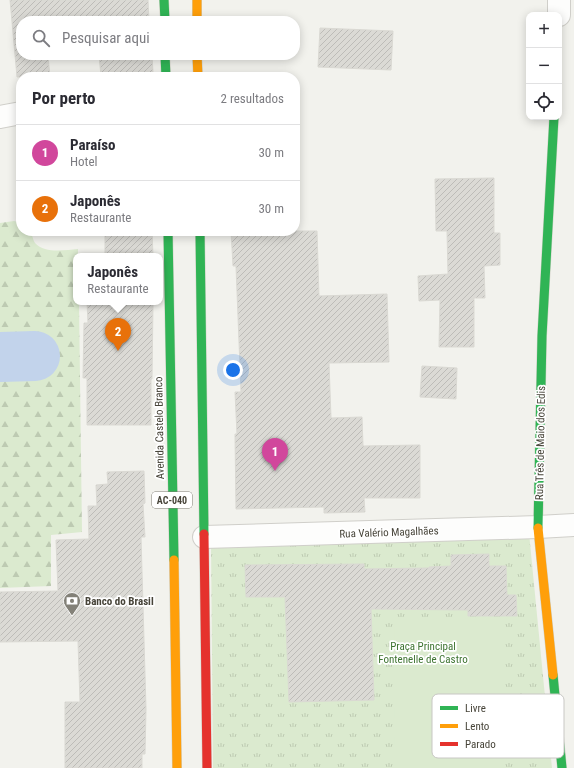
<!DOCTYPE html>
<html lang="pt">
<meta charset="utf-8">
<style>
body{margin:0;font-family:"Roboto Condensed",sans-serif;background:#f7f7f7;color:#2b2b33}
.controls{position:absolute;right:12px;top:12px;display:grid;overflow:hidden;border-radius:8px;box-shadow:0 2px 10px #0003}
.controls button{width:36px;height:36px;display:grid;place-items:center;padding:0;border:0;border-bottom:1px solid #e1e1e2;background:#fff;color:#2b2b33;font:20px sans-serif}
.you{position:absolute;left:233px;top:370px;width:14px;height:14px;margin:-10px;border:3px solid #fff;border-radius:50%;background:#1a73e8;box-shadow:0 0 0 6px #1a73e833}
.badge{display:grid;place-items:center;width:26px;height:26px;border-radius:50%;background:#d93025;color:#fff;font-size:13px;font-weight:700}
.pin{position:absolute;translate:-50% -33px;filter:drop-shadow(0 1px 2px #0008)}
.pin::after{content:'';position:absolute;top:21px;width:14px;height:12px;background:inherit;clip-path:polygon(0 0,100% 0,50% 100%)}
.popup{position:absolute;left:73px;top:253px;width:90px;height:52px;box-sizing:border-box;display:grid;place-content:center;border-radius:8px;background:#fff;filter:drop-shadow(0 1px 3px #0005);font-size:13px;white-space:nowrap;color:#7c7c81}
.popup b{font-size:15px;color:#2b2b33}
.popup::after{content:'';position:absolute;left:50%;top:100%;margin-left:-8px;border:8px solid transparent;border-top-color:#fff}
.list{margin:0;padding:0;list-style:none}
h2{display:flex;justify-content:space-between;align-items:center;height:52px;margin:0;padding:0 16px;font-size:17px}
h2 small{font-size:13px;font-weight:400;color:#7c7c81}
.list li{display:grid;grid-template-columns:26px 1fr auto;gap:12px;align-items:center;box-sizing:border-box;height:56px;padding:0 16px;border-top:1px solid #e1e1e2}
.list b{display:block;font-size:15px;white-space:nowrap}
.list p{margin:0;font-size:13px;white-space:nowrap;color:#7c7c81}
.list em{font-size:13px;font-style:normal;color:#7c7c81}
.icon{flex:none;width:22px;height:22px;fill:none;stroke:currentColor;stroke-width:2;stroke-linecap:round;stroke-linejoin:round}
.map{position:relative;flex:none;width:574px;height:768px;overflow:hidden}
.search{position:absolute;background:#fff;box-shadow:0 2px 10px #0003;left:16px;top:16px;width:284px;height:44px;display:flex;align-items:center;gap:10px;box-sizing:border-box;padding:0 14px;border-radius:16px;color:#7c7c81;font-size:15px}
.panel{position:absolute;background:#fff;box-shadow:0 2px 10px #0003;left:16px;top:72px;width:284px;height:164px;border-radius:16px}
.map>svg:first-child{display:block}
</style>
<div class="map">
<svg width="574" height="768" viewBox="0 0 574 768">
<defs>
<pattern id="forest-firs" width="22" height="20" patternUnits="userSpaceOnUse"><rect width="22" height="20" fill="#dbeacf"/><path d="M5 1l3.5 6h-7zM16 11l3.5 6h-7z" fill="#bdcab2"/></pattern>
<pattern id="park-tufts" width="24" height="20" patternUnits="userSpaceOnUse"><rect width="24" height="20" fill="#dbeacf"/><path d="M3 7l-1-3M5 7V3M7 7l1-3M15 17l-1-3M17 17v-4M19 17l1-3" fill="none" stroke="#bdcab2"/></pattern>
<pattern id="building-hatch" width="6" height="6" patternUnits="userSpaceOnUse"><rect width="6" height="6" fill="#dbdad5"/><path d="M-1 1l2-2M0 6l6-6M5 7l2-2" fill="none" stroke="#bdbcb8"/></pattern>
</defs>
<rect width="100%" height="100%" fill="#f2f2ed"/>
<path fill="url(#forest-firs)" d="M14,221L21,223V231H31C32,235 33,240 35,243C45,254 65,250 78,249V256H76V302H79L82,532L51,535V586L0,588V223Z"/>
<path fill="url(#park-tufts)" d="M529,533L552,768H213L211,543Z"/>
<path fill="#dbeacf" d="M394,619H505V768H395Z"/>
<g fill="none" stroke-linecap="round" stroke-linejoin="round">
<path stroke="#c2d3eb" stroke-width="50" d="M0,357L35,356"/>
</g>
<path fill="url(#building-hatch)" stroke="#dad9d3" d="M10,0H148L149,21H21V55H56L48,56L50,77H17Z
M320,28L393,31L391,70L318,67Z
M99,55H152L153,73L101,76Z
M494,178V233H500V265L484,266L485,298H474V347H439L440,300L419,301L418,276L448,274L447,231H436L435,179Z
M105,231H152L153,256H105Z
M231,231H317L319,296L387,294L389,362L329,363L331,418L362,417L363,446L420,445V498H364L365,512L324,513V507L236,509L235,434H237L235,392H241L236,266H233Z
M87,302H153L152,379H151V425H87V378H83L84,323H88Z
M422,366L457,368L456,399L420,397Z
M144,471L145,503L143,504L145,537H141L146,709L145,754H142V768H65V702H80L78,641L0,642V592L58,591L56,540L89,539L88,506H97L96,485L108,484L107,472Z
M489,554V566H506L507,595H516L517,616H468V610L371,609L374,700L289,702L285,597H246L245,565L364,564V569L429,568V567L451,566V555Z"/>
<g fill="none" stroke-linecap="round" stroke-linejoin="round">
<defs>
<path id="street" d="M559,15V0
M0,117L21,113
M204,537L538,527L574,525"/>
<path id="fast" d="M164,0L165,21
M165,55L166,77
M168,231L174,560
M200,231L204,534
M538,528L542,336L554,117
M553,675L562,768"/>
<path id="slow" d="M197,0V21
M197,55L198,77
M538,528L553,675
M174,560L177,768"/>
<path id="jam" d="M204,534L207,768"/>
</defs>
<use href="#street" stroke="#d0cfca" stroke-width="24"/>
<use href="#fast" stroke="#d1d1c6" stroke-width="10"/>
<use href="#slow" stroke="#d1d1c6" stroke-width="10"/>
<use href="#jam" stroke="#d1d1c6" stroke-width="10"/>
<use href="#street" stroke="#fdfdfc" stroke-width="22"/>
<use href="#fast" stroke="#30b455" stroke-width="9"/>
<use href="#slow" stroke="#ff9f0a" stroke-width="9"/>
<use href="#jam" stroke="#e5322d" stroke-width="9"/>
</g>
<defs>
<symbol id="bank-pin" viewBox="-11 -11 22 30"><path d="M0 17L-7.5 6A9.5 9.5 0 1 1 7.5 6Z" fill="#838178" stroke="#fff"/><path d="M-6-4H6V4H-6ZM0-2.3a2.3 2.3 0 1 0 0 4.6a2.3 2.3 0 1 0 0-4.6Z" fill="#fff"/></symbol>
</defs>
<g fill-rule="evenodd">
<use href="#bank-pin" x="62" y="591" width="20" height="27"/>
</g>
<g text-anchor="middle" stroke-width="3.5" stroke-linejoin="round" paint-order="stroke">
<rect fill="#fff" stroke="#7e7c74" stroke-width="1" x="152" y="492" width="40" height="16" rx="3"/>
<g font-size="10" font-weight="bold" fill="#474439">
<text x="172" y="504">AC-040</text>
</g>
<g font-size="11" fill="#474439" stroke="#fff">
<text transform="translate(159 428) rotate(-91)" y="4">Avenida Castelo Branco</text>
<text transform="translate(540 443) rotate(-89)" y="4">Rua Três de Maio dos Edis</text>
<text transform="translate(389 532) rotate(-2)" y="4">Rua Valério Magalhães</text>
</g>
<g font-size="11" font-weight="bold" fill="#474439" stroke="#fff" text-anchor="start">
<text x="85" y="605">Banco do Brasil</text>
</g>
<g font-size="11" fill="#3e7431" stroke="#fff">
<text x="423" y="650">Praça Principal<tspan x="423" dy="13">Fontenelle de Castro</tspan></text>
</g>
</g>
<rect x="432" y="694" width="132" height="64" rx="6" fill="#fff" stroke="#c8c7c4" stroke-width="1"/>
<rect x="440" y="706" width="18" height="4" fill="#30b455"/>
<rect x="440" y="724" width="18" height="4" fill="#ff9f0a"/>
<rect x="440" y="742" width="18" height="4" fill="#e5322d"/>
<g font-size="11" fill="#474439">
<text x="465" y="712">Livre</text>
<text x="465" y="730">Lento</text>
<text x="465" y="748">Parado</text>
</g>
</svg>
<div class="controls">
<button>+</button>
<button>−</button>
<button><svg class="icon" aria-label="locate" viewBox="0 0 24 24"><circle cx="12" cy="12" r="6"/><path d="M12 2v4M12 18v4M2 12h4M18 12h4"/></svg></button>
</div>
<div class="you"></div>
<div class="pin badge" style="left:275px;top:471px;background:#d1479c">1</div>
<div class="pin badge" style="left:118px;top:351px;background:#e8710a">2</div>
<div class="popup"><b>Japonês</b>Restaurante</div>
<div class="search"><svg class="icon" aria-label="search" viewBox="0 0 24 24"><circle cx="10" cy="10" r="6"/><path d="M15 15l6 6"/></svg>Pesquisar aqui</div>
<section class="panel">
<h2>Por perto<small>2 resultados</small></h2>
<ul class="list">
<li><span class="badge" style="background:#d1479c">1</span><div><b>Paraíso</b><p>Hotel</p></div><em>30 m</em></li>
<li><span class="badge" style="background:#e8710a">2</span><div><b>Japonês</b><p>Restaurante</p></div><em>30 m</em></li>
</ul>
</section>
</div>
